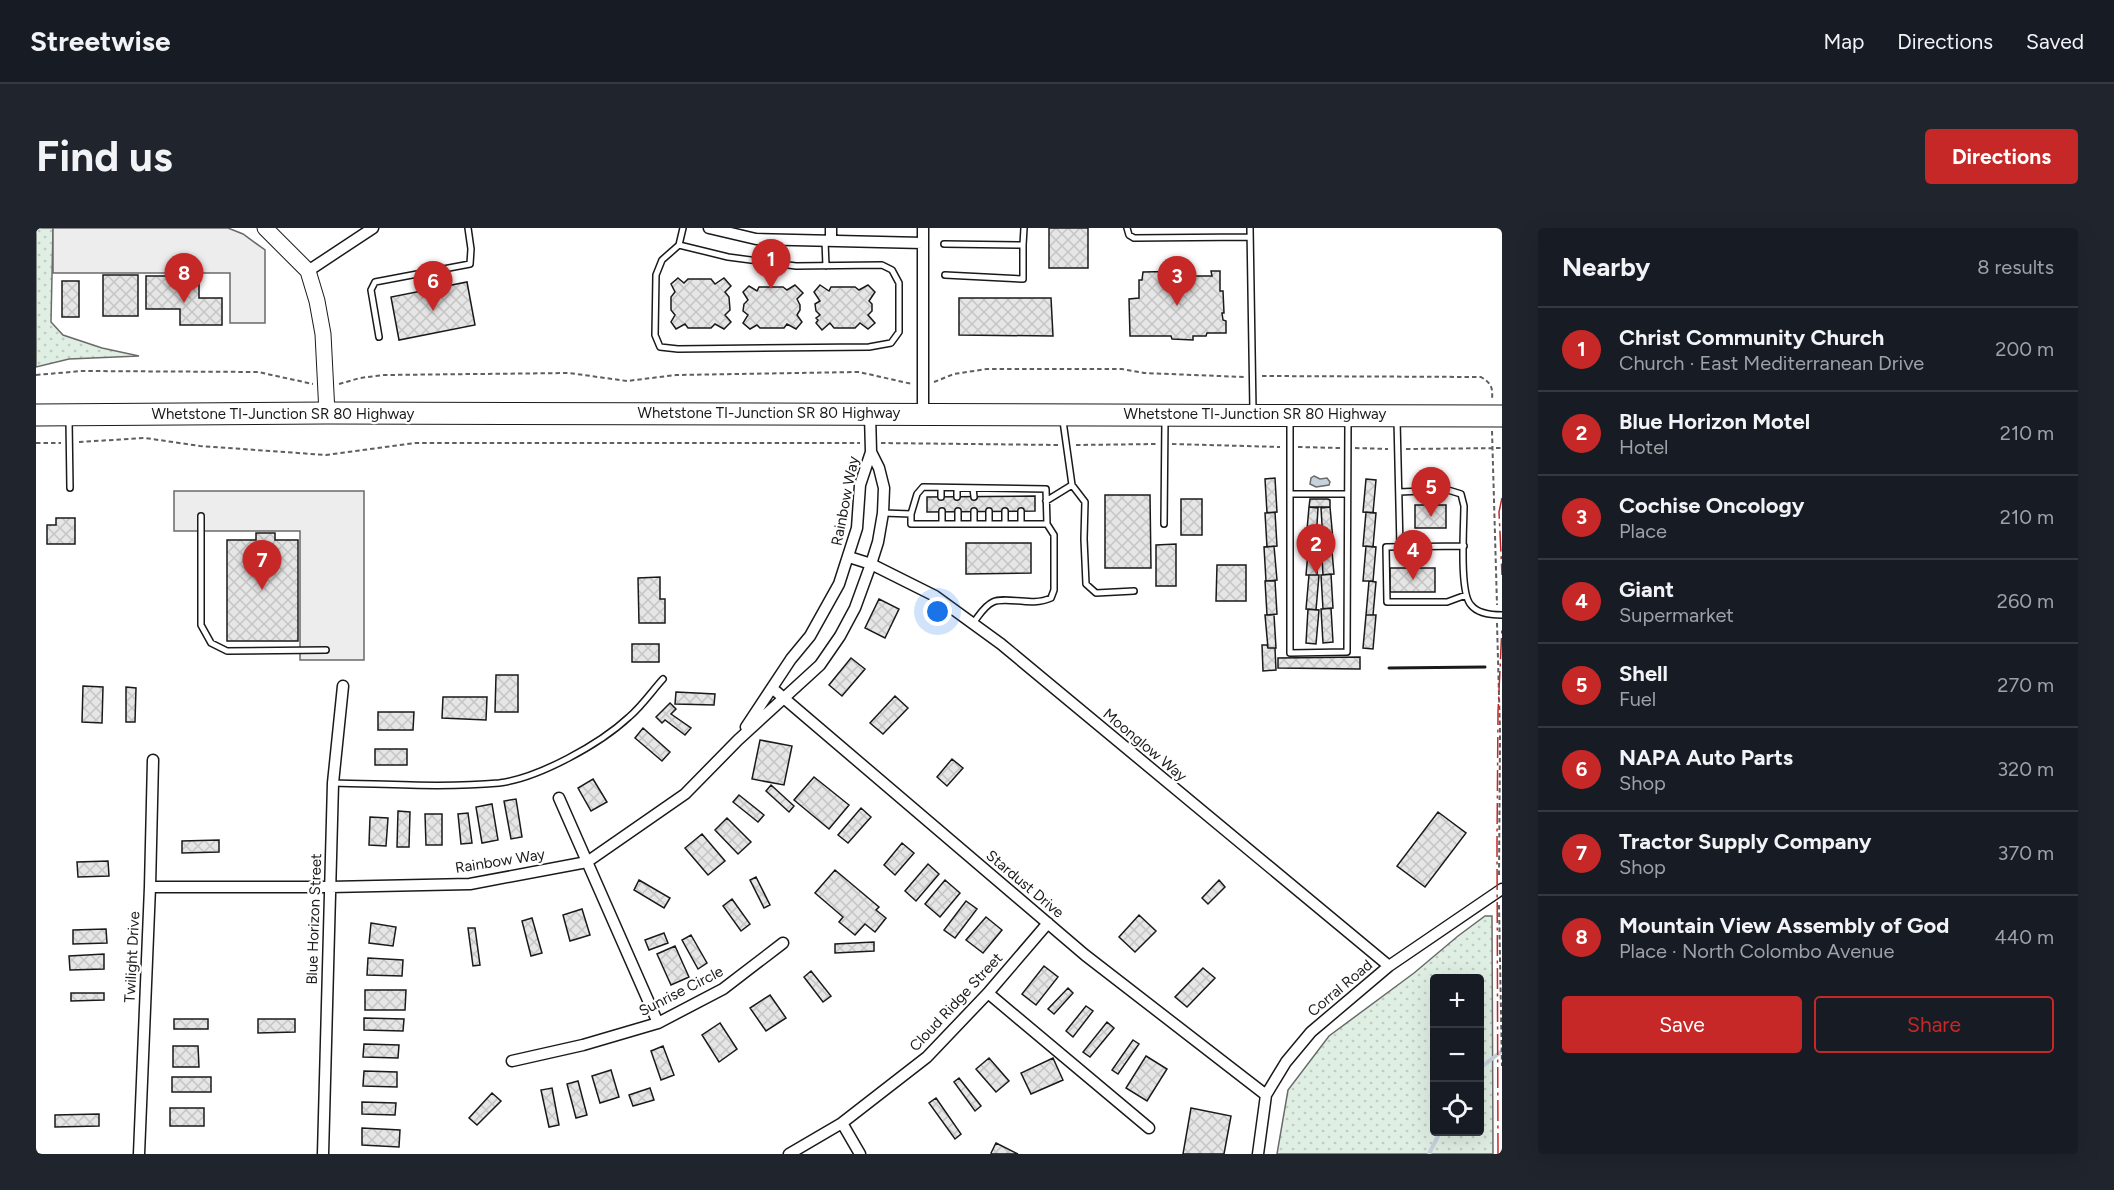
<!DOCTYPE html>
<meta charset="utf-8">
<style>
body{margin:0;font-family:Figtree,sans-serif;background:#20242c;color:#f1f3f6}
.controls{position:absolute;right:18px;bottom:18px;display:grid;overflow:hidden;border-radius:6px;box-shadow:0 6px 24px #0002}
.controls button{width:54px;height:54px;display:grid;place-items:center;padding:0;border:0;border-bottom:2px solid #363941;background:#171b24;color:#f1f3f6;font:30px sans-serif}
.you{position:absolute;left:902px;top:384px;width:21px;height:21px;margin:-15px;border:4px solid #fff;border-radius:50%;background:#1a73e8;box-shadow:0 0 0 9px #1a73e833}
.badge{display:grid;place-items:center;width:39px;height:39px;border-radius:50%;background:#c62828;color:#fff;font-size:20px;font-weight:700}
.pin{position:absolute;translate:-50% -50px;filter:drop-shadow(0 2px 3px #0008)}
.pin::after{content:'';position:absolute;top:32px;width:21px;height:18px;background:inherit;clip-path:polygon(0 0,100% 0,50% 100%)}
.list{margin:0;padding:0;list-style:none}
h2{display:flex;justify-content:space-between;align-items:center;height:78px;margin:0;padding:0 24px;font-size:26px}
h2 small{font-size:20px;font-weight:400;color:#9ea1a6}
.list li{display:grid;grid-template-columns:39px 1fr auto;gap:18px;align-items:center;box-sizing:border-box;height:84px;padding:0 24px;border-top:2px solid #363941}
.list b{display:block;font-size:22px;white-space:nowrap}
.list p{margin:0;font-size:20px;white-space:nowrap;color:#9ea1a6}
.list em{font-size:20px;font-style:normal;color:#9ea1a6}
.actions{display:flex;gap:12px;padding:18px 24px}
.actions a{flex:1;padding:14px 0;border:2px solid #c62828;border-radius:6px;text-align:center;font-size:21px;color:#c62828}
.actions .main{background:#c62828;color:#fff}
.icon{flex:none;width:33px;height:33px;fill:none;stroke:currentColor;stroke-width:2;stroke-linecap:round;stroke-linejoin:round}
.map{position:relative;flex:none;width:1466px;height:926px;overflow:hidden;border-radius:6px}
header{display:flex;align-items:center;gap:36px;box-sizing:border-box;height:84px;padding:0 30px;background:#171b24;border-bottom:2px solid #363941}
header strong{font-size:28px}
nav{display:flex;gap:33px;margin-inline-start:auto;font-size:21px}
.intro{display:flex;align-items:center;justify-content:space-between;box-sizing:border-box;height:144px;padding:0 36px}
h1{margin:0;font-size:42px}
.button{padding:15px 27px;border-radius:6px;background:#c62828;color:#fff;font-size:21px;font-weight:700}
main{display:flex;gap:36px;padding:0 36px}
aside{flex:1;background:#171b24;border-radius:6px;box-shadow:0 6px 24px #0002}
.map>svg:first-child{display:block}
</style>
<header>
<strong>Streetwise</strong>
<nav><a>Map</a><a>Directions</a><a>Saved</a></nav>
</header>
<div class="intro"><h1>Find us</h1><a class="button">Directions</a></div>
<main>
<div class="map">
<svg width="1466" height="926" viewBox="0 0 1466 926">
<defs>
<pattern id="grass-dots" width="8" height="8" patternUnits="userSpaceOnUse" patternTransform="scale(1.5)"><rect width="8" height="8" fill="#e0efe3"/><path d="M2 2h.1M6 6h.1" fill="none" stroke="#c0ccc2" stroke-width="1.8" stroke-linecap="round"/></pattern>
<pattern id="building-cross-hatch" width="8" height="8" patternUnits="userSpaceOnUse" patternTransform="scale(1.5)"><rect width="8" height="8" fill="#e6e6e6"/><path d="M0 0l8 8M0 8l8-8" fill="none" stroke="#c5c5c5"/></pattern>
</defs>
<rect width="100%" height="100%" fill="#fff"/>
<path fill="url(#grass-dots)" stroke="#6a6a6a" stroke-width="1.5" fill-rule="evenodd" d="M0,0H17L15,94L27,107L66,120L103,128L33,131L0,139Z
M1449,688H1456L1457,926H1241L1252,862L1293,808L1378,745L1422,708ZM1444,750V904H1398V750Z"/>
<path fill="#ededed" stroke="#6a6a6a" stroke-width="1.5" d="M17,0H192L207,6L229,22V95H194V45H17Z
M138,263H328V432H264V303H138Z"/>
<path fill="#c6d2dc" stroke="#6a6a6a" stroke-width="1.5" d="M1278,248L1284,251L1291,250L1294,254L1293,257L1280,259L1274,256L1275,250Z"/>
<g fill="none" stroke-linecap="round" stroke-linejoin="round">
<path stroke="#c6d2dc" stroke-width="4" d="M1444,840L1466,823
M1393,926L1404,904"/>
</g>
<path fill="url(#building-cross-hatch)" stroke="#1a1a1a" stroke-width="1.5" d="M1013,0H1052V40H1013Z
M1156,43L1157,48H1176L1175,43H1184V63H1187L1188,85H1186L1187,92L1190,93V105H1171L1170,108H1157V112L1136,111L1135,108H1094L1093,71L1103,70V52H1106L1107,44Z
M67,47H102V88H67Z
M110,48H163V70H186V97H144V81H110Z
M642,50L648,55L652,51H675L679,56L688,50L695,58L689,64L693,69L694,82L689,87L695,94L688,101L679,96L675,100H652L649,96L640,101L635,94L639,87L635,82V69L639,64L635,56Z
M26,53H43V89H26Z
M431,54L439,97L363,112L355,69Z
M759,57L767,65L761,71L764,77V82L761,87L766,94L760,101L751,96L748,100H724L721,97L714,101L707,95L712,87L707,83L708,76L712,72L707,64L713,58L721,63L723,59H747L751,62Z
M784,57L793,63L795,59H819L823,62L832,57L839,64L833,73L836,76V83L832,87L839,95L832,101L824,95L819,100H798L794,95L786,102L780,95L782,92L780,90L784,87L780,83L779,76L784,73L778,64Z
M923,70H1015L1017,108L923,107Z
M1239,250L1241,284L1231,285L1229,251Z
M1330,251L1340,252L1337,285L1327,284Z
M1069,267H1114L1115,340H1069Z
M999,268V283L891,284V269Z
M1145,271H1166V307H1145Z
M1274,271H1292L1294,272V279H1273Z
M1379,277H1410V300H1379Z
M1273,279L1282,280L1280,313H1270Z
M1294,279L1297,312L1287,313L1285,280Z
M1239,284L1241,318L1231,319L1229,285Z
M1330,284L1340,285L1337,319L1327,318Z
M20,290H39V316H11V297H20Z
M220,305H239V312H262V413H191V312H220Z
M1295,312L1298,346L1287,347L1285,313Z
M1273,313L1283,314L1281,347H1270Z
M930,315H995V345L930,346Z
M1140,316V358H1120V317Z
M1238,318L1241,352L1230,353L1228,319Z
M1330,318L1340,319L1337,353H1327Z
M1181,337H1210V373H1180Z
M1354,340H1399V364H1354Z
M1295,346L1297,380L1287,381L1285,347Z
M1273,347H1283L1280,382L1270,381Z
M624,349V371H629V395H603L602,350Z
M1229,353H1239L1241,386L1231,387Z
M1333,353L1340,354L1337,387H1330Z
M843,371L863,381L849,410L829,400Z
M1295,380L1297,414L1287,415L1285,381Z
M1272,381L1283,382L1280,416L1270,415Z
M1229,387H1238L1240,420H1232Z
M1330,387H1340L1337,421L1327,420Z
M596,416H623V434H596Z
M1226,417H1231L1232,420H1239L1240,442L1227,443Z
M1324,429V441L1242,440V430Z
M815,430L829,441L806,468L793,457Z
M460,447H482V484H459Z
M47,458L67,459L66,495L46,494Z
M90,459L100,460L99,494H90Z
M640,464L679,466L678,477L639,476Z
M859,468L872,480L847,506L834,495Z
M407,469H451L450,492L406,490Z
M634,475L640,481L635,486L655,500L649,507L629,492L626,495L620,489Z
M342,484H378L377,502H342Z
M607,500L634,524L626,533L599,510Z
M724,512L756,518L748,557L716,551Z
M339,521H371V537H339Z
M916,531L927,540L911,558L901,549Z
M778,549L813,577L793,601L758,572Z
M557,551L571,574L555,583L542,560Z
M735,557L758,578L753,584L730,563Z
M703,567L728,587L722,594L697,574Z
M480,571L486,609L475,611L468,573Z
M456,576L462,612L446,615L440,579Z
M825,580L835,589L812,615L802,607Z
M362,583L374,584L373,619H361Z
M1402,584L1430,605L1389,659L1361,638Z
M432,585L436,615L425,616L422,586Z
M389,586H406V617H390Z
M334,589L352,590L350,618L333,617Z
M691,590L715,614L702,626L679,602Z
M666,606L689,633L672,647L649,620Z
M183,612V624L146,625V613Z
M866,615L878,625L859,647L848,637Z
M72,633L73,648L42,649L41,634Z
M892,636L903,646L880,673L869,663Z
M799,642L843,679L840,682L850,690L839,704L829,696L819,707L803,694L807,689L779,665Z
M720,649L734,677L728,680L714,652Z
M603,652L634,670L628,680L598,662Z
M909,652L924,665L904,689L889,676Z
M1183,652L1189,659L1172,676L1166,670Z
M696,671L714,696L705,703L687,678Z
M930,673L941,681L919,710L908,702Z
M546,681L554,707L534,713L527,687Z
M1103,687L1120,703L1099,724L1083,709Z
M950,689L966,702L947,725L930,712Z
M496,690L506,725L495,728L486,693Z
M335,695L360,699L357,718L333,715Z
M432,700H439L444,737L437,738Z
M70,701L71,715L37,716V702Z
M628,705L632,715L613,722L609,712Z
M655,707L671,735L662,741L646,712Z
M838,714V723L799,725V716Z
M639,718L653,749L635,757L621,726Z
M68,726V741L34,742L33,728Z
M332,730L367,732L366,748L331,747Z
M1008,738L1022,749L1000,777L986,766Z
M1167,740L1179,750L1151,779L1139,769Z
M775,743L795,768L787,774L768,749Z
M1032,760L1037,765L1018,786L1012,781Z
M329,762H370L369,782H329Z
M35,765H68V772L35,773Z
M734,767L750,790L730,803L714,780Z
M1050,778L1057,783L1037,809L1030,803Z
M328,790L368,791L367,803L328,802Z
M138,791H172V801H138Z
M222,791H259V804L222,805Z
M1071,794L1078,800L1054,829L1047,824Z
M684,795L701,821L683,834L666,807Z
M1097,812L1103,816L1082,846L1076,842Z
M328,816L363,817L362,830L327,829Z
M137,818H162L163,839H137Z
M627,818L638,847L625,852L615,823Z
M1110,828L1131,841L1111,873L1090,860Z
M953,830L973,853L960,864L940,841Z
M1017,830L1027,852L995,866L985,845Z
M575,842L583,869L564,875L556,848Z
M328,843L361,844V859L327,858Z
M136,849H175V864H136Z
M923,850L945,878L939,883L918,854Z
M542,853L551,887L540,890L531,856Z
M516,860L523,897L513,899L505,862Z
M614,860L618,872L597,878L593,867Z
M456,865L465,873L441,897L433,890Z
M900,870L925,906L919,911L893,875Z
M326,874L360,875L359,887L326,886Z
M134,880H168V898H134Z
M1155,880L1195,888L1188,926H1147Z
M63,886V898L19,899V887Z
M326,900L364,902L363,919L326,917Z
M960,915L982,926H956L955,925Z"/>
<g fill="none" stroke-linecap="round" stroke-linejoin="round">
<defs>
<path id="lane" d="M1091,0L1093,7L1098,10L1214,9
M1214,0L1217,182
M789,13L790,38
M908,16L987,17V51L909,47
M643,17L692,29L760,38L846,37L856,42L863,55V104L855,115L833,119L642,121L624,119L619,107L620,47L626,32L643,17L647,0
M987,17L988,0
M343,109L335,62L339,54L434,36L435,21L432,0
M1254,191V425L1311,424L1312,193
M33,192L34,260
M1361,192L1364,319
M1027,193L1036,257L1049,274L1048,311L1050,356L1060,365L1098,363
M905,260V269
M921,260V269
M937,260L938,269
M1363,264L1412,262L1425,266L1428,278C1428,298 1423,365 1435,377C1442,386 1456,387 1466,387
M1255,266H1310
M1010,273L1036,257
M906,283V296
M922,283V296
M938,283V296
M953,283V296
M969,283V296
M985,283V296
M847,285L875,286L881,266L887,259L1010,261L1011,296H875V286
M165,288V397L175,415L191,423L290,422
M1128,296L1129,191
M1428,318L1350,319L1351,374H1411L1430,367
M937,395C943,388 948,378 957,374C970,368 996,379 1015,370L1018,362V307L1011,296
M297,555C352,556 408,560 463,555C503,550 564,516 593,489C606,478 616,463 627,451"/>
<path id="street" d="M673,0L720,11L887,15
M795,0V13
M887,0V185
M272,43L337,0
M813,329L835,336L899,368L965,416L1353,738
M736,460L1049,727L1230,867
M710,499L755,431L774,408L803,356L821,300L824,257L835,224L834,186
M523,570L622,795
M114,659H294L434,656L551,634L649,566L702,512L784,437L804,408L819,380L835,336L842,314L847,285L848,260L843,240L835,224
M952,765L1113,900
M476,833L547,817L622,795L687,761L747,715
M806,895L824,926
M103,926L114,659L117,532
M287,926L297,555L307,458
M753,926L806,895L891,829L952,765L1012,695
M1222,926L1230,867L1250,834L1275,804L1353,738L1466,661"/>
<path id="secondary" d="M229,0L272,43L281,73L287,106L291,185"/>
<path id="highway" d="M0,187L291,185L1466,188"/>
</defs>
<use href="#lane" stroke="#1a1a1a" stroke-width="8"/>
<use href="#street" stroke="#1a1a1a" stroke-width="13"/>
<use href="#secondary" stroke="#1a1a1a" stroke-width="17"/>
<use href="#highway" stroke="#1a1a1a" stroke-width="23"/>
<path stroke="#5f5f5f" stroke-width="2" stroke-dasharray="4.5 3" stroke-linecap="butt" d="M0,147L46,143L222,144L277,156
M1226,148L1445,149C1455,155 1457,159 1456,171
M898,154L918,146L951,141H1086L1108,145L1208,149
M303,156L324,150L348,147L533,145L591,153L640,147L823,144L876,156
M1456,203L1461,377
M43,214L109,210L164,218L290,227L379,215H824
M0,215H25
M845,215L1022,217
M1136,216L1244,219
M1040,217L1121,216
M1262,219L1304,220
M1319,220L1352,221
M1370,221L1466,220
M1461,395L1464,504L1463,650
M1463,677L1466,838"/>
<use href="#lane" stroke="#fff" stroke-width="5"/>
<use href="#street" stroke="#fff" stroke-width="10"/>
<use href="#secondary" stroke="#fff" stroke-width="15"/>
<use href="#highway" stroke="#fff" stroke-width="21"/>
<path stroke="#1a1a1a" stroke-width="3" d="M1353,440L1449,439"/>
<path stroke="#c62828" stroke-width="1.5" stroke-dasharray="21 4.5 3 4.5" stroke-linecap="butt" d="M1466,270L1463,284L1466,347
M1462,926L1461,616L1462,484L1466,399"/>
</g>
<g text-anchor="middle" stroke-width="4.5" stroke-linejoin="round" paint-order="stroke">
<g font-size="15" fill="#1a1a1a" stroke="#fff">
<text x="733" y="190">Whetstone TI-Junction SR 80 Highway</text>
<text x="247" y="191">Whetstone TI-Junction SR 80 Highway</text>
<text x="1219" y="191">Whetstone TI-Junction SR 80 Highway</text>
<text transform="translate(809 273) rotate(-79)" y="5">Rainbow Way</text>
<text transform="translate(1109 517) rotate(40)" y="5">Moonglow Way</text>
<text transform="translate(464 633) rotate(-9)" y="5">Rainbow Way</text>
<text transform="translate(989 656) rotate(40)" y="5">Stardust Drive</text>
<text transform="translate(278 691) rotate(-88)" y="5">Blue Horizon Street</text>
<text transform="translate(96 729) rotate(-87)" y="5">Twilight Drive</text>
<text transform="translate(1304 760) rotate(-40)" y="5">Corral Road</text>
<text transform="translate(645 763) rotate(-27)" y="5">Sunrise Circle</text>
<text transform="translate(920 774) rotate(-47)" y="5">Cloud Ridge Street</text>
</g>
</g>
</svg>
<div class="controls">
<button>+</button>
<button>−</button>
<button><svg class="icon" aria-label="locate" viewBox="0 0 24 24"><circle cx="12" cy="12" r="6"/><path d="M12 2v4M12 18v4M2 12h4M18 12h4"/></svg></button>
</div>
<div class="you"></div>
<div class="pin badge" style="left:735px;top:61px">1</div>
<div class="pin badge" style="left:1280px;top:346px">2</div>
<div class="pin badge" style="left:1141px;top:78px">3</div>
<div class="pin badge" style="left:1377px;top:352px">4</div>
<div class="pin badge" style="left:1395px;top:289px">5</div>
<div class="pin badge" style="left:397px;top:83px">6</div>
<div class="pin badge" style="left:226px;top:362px">7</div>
<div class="pin badge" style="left:148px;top:75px">8</div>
</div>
<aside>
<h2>Nearby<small>8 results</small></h2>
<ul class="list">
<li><span class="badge">1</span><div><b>Christ Community Church</b><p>Church · East Mediterranean Drive</p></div><em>200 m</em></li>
<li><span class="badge">2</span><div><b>Blue Horizon Motel</b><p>Hotel</p></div><em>210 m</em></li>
<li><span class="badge">3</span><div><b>Cochise Oncology</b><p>Place</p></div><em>210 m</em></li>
<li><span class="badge">4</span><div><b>Giant</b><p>Supermarket</p></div><em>260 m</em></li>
<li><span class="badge">5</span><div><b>Shell</b><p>Fuel</p></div><em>270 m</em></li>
<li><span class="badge">6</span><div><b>NAPA Auto Parts</b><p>Shop</p></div><em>320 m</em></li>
<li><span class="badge">7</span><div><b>Tractor Supply Company</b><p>Shop</p></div><em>370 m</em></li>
<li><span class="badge">8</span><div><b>Mountain View Assembly of God</b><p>Place · North Colombo Avenue</p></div><em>440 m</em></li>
</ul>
<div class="actions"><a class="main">Save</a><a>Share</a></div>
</aside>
</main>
